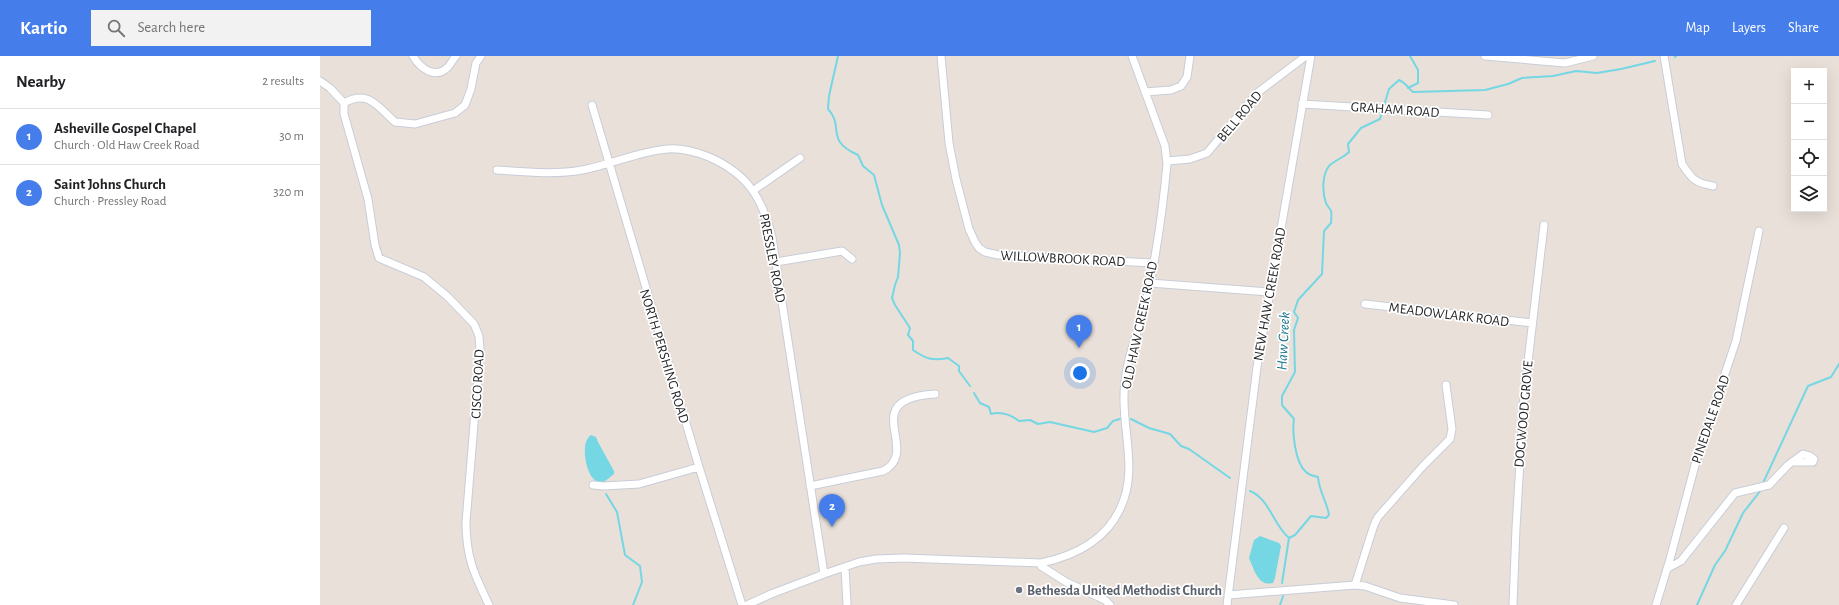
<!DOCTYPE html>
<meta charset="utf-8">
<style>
body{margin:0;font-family:"Alegreya Sans",sans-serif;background:#f2f2f2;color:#202124}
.controls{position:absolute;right:12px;top:12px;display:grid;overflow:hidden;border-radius:0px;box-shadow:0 4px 16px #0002}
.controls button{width:36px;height:36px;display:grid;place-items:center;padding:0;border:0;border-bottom:1px solid #e0e0e0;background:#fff;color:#202124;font:20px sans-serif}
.you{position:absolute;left:760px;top:317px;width:14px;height:14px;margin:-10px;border:3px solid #fff;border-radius:50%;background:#1a73e8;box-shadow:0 0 0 6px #1a73e833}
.badge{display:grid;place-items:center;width:26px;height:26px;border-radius:50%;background:#457dea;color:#fff;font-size:13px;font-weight:700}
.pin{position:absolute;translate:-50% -33px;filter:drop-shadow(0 1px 2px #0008)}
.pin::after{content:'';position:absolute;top:21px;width:14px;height:12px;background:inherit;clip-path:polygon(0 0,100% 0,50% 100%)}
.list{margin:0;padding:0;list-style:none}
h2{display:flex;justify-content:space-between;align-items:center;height:52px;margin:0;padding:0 16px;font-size:17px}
h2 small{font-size:13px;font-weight:400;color:#757577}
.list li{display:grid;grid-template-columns:26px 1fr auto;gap:12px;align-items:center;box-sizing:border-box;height:56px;padding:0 16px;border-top:1px solid #e0e0e0}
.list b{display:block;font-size:15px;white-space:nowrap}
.list p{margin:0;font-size:13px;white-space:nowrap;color:#757577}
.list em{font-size:13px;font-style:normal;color:#757577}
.icon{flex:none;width:22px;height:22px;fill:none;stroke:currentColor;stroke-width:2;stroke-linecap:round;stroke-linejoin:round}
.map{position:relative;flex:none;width:1519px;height:549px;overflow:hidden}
header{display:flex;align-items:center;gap:24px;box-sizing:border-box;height:56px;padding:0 20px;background:#457dea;color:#fff}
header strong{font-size:19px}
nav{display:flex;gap:22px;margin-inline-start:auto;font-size:14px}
.search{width:280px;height:36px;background:#f2f2f2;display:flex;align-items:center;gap:10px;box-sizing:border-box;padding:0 14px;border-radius:0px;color:#757577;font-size:15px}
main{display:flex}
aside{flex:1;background:#fff}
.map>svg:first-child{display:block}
</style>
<header>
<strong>Kartio</strong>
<div class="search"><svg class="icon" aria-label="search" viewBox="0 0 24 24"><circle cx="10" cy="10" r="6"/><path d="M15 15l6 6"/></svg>Search here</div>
<nav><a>Map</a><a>Layers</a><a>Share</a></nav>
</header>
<main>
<aside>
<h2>Nearby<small>2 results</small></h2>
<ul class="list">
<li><span class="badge">1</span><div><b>Asheville Gospel Chapel</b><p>Church · Old Haw Creek Road</p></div><em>30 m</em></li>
<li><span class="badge">2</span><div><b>Saint Johns Church</b><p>Church · Pressley Road</p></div><em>320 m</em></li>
</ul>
</aside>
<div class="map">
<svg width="1519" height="549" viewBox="0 0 1519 549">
<rect width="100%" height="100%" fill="#e9e0d9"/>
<path fill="#74d7e3" d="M271,379L276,381L278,386L294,415V418L284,426H277C275,424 271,421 270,418C265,409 261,385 271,379Z
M940,480L959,487L961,490L955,522L953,527C938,531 934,513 929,502L934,484Z"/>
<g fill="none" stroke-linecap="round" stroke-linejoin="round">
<path stroke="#74d7e3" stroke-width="2" d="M518,0L509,40L508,53C525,71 504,84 538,99L543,110L554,119L562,149L579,189L580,197L578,221L575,229L572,242L575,249L590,272L588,279L593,285V294C606,303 612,305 628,302L639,310V315L650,330
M1355,1L1356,0
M1088,32L1098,27V14L1090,0
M654,337L660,347L669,351L671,358C682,355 691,359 699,365L710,364L718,368L730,366L774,376L787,372L793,365L800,363
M811,363L829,372L850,378L861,390L869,393L910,422
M1443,427L1488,330L1511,321L1519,308
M930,435C950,443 953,469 969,482
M286,438L297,456L305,499L320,510L322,526L313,549
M969,482L975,479L991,460L1006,462L1009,459C1007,445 999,436 998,421C994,420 989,419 986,416C975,407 972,376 974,363L962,349V340L975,316L974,274L978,262L974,256L978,244L1002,218L1004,175L1011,167C1011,163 1012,159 1011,155C1010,152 1007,150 1006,147C1002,136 1002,119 1009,110C1015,104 1023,102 1029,96L1028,88L1041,72L1060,63L1069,33L1079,24C1086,27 1088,32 1093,36L1165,34L1188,28L1202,22L1233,20L1256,15L1277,17L1301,13L1335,5
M962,527L969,482
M960,549L963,540
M1377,549L1395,509L1405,495L1423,457L1441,434"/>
<defs>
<path id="minor" d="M93,0C100,12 115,24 128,11C131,8 133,3 136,0
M621,0L629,87L636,123L649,173L655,186L659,192L665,196L678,199L833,207
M1165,0L1245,7L1273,0
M1344,0L1362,108C1372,123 1375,127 1393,130
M0,25L10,32L24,47V58L48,143L55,189L59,202L104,221L128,241L154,268L159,280L160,294L146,466C146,501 154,518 169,549
M825,36L851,34L861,30L867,21L870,0
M24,47C49,33 58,51 75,66L95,68L135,57L145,49L151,33L156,7L161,0
M982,48L1168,59
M272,49L379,411L422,549
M847,105L870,103L887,97L937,37L986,0
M177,114C205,116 235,119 262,114C291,109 319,95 348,93C363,92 376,96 389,101C428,118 442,142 452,181L504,518
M434,134L480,102
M456,206L522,195L532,203
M830,227L949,236
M1045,248L1212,267
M273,429L284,430L319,428L379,411
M490,430L563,415C603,395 535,343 615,338
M721,507V510L746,526L785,544L790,549
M525,511L527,549
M1348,512L1361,505L1415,437L1449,429L1468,409L1483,398L1490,400L1494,403L1493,406H1472
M1035,529L1054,469L1058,461L1103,410L1130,383L1132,373L1126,329
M908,539L1035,529L1045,530L1080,542L1134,549
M427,549L451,538L504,518L539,506L556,503L584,502L721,507C754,500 785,485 800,453C818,417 803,377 804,340C804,304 821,271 828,237C837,195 843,151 847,108L845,90L812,0
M907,549L937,311L991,0
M1193,549L1196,472L1204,340L1224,169
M1336,549L1350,503L1378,398L1416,285L1439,175
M1416,549L1464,472"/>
</defs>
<use href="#minor" stroke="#c8cdd8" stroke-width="9"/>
<use href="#minor" stroke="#fff" stroke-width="7"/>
</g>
<circle fill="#6b7280" stroke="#fff" stroke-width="1.5" cx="699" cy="534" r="4"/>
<g text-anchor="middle" stroke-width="3.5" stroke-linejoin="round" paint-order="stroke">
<g font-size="14" fill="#272727" stroke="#fff">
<text transform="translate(1075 53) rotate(4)" y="5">GRAHAM ROAD</text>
<text transform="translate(919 60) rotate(-50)" y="5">BELL ROAD</text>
<text transform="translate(453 202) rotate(79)" y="5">PRESSLEY ROAD</text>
<text transform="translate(743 202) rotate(3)" y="5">WILLOWBROOK ROAD</text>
<text transform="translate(949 238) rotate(-80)" y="5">NEW HAW CREEK ROAD</text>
<text transform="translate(1129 258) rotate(7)" y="5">MEADOWLARK ROAD</text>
<text transform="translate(819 269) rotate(-78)" y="5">OLD HAW CREEK ROAD</text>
<text transform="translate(345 300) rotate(73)" y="5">NORTH PERSHING ROAD</text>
<text transform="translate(157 328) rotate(-87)" y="5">CISCO ROAD</text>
<text transform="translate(1203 358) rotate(-85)" y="5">DOGWOOD GROVE</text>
<text transform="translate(1390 363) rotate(-71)" y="5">PINEDALE ROAD</text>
</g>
<g font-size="14" font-weight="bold" fill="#5b616d" stroke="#fff" text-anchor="start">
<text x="707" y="539">Bethesda United Methodist Church</text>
</g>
<g font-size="15" font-style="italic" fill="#18758a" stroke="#fff">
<text transform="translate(963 285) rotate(-87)" y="5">Haw Creek</text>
</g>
</g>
</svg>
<div class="controls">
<button>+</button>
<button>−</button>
<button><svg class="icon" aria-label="locate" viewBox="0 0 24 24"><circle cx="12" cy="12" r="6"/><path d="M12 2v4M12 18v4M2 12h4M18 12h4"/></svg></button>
<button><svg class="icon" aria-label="layers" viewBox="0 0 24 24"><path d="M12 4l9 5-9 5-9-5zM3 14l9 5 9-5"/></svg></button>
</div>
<div class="you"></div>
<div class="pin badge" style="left:759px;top:292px">1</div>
<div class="pin badge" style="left:512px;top:471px">2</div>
</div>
</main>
